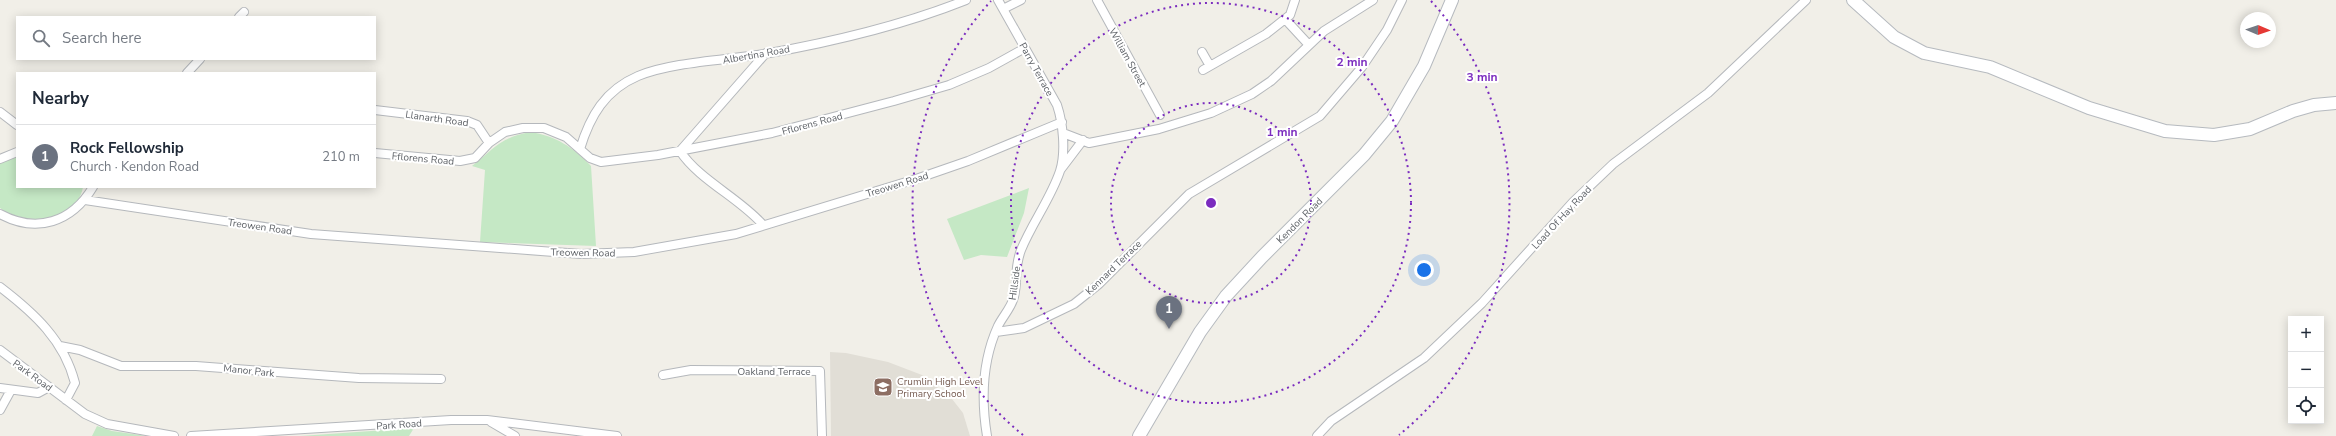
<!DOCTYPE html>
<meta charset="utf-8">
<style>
body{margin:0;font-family:"Nunito Sans",sans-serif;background:#f2f2f3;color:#1f2937}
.controls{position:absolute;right:12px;bottom:12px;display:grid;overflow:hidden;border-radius:0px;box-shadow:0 2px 10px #0003}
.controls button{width:36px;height:36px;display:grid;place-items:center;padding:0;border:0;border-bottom:1px solid #e0e1e3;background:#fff;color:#1f2937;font:20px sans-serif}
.compass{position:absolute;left:2240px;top:12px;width:36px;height:36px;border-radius:50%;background:#fff;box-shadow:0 2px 10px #0003;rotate:92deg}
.you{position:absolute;left:1424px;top:270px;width:14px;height:14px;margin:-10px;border:3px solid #fff;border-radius:50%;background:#1a73e8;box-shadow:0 0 0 6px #1a73e833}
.badge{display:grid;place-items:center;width:26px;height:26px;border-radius:50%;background:#1a73e8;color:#fff;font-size:13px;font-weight:700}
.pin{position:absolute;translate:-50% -33px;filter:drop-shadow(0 1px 2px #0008)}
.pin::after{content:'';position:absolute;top:21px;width:14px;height:12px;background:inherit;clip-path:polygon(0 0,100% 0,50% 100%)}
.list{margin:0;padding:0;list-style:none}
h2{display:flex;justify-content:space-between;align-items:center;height:52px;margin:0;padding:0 16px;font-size:17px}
h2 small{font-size:13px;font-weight:400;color:#747a83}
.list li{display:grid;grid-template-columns:26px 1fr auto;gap:12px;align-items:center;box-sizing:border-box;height:64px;padding:0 16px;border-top:1px solid #e0e1e3}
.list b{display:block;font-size:15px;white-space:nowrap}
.list p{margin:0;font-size:13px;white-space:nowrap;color:#747a83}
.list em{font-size:13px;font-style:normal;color:#747a83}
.icon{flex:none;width:22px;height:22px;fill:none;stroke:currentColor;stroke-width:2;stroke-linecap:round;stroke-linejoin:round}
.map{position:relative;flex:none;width:2336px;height:436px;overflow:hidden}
.search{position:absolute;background:#fff;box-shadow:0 2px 10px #0003;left:16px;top:16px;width:360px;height:44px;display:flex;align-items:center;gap:10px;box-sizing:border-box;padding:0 14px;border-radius:0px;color:#747a83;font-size:15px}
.panel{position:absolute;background:#fff;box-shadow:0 2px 10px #0003;left:16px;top:72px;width:360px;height:116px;border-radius:0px}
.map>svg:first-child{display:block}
</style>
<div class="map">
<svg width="2336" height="436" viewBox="0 0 2336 436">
<rect width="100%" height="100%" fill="#f1efe8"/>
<path fill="#e1ded6" d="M830,352L846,353L888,362L922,375L952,399L963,413L970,436H831Z"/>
<path fill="#c5e8c5" d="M530,132C556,136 573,147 591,166L596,246L480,242L485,170L472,166C495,148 499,138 530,132Z
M17,156V187H83C77,222 25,227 0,208V163Z
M1029,188L1024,213L1007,257L981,255L964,260L947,219Z
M97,426L112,431L147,436H92Z
M414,428L409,436H300Z"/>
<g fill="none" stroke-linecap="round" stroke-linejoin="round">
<defs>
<path id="street" d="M1097,0L1160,115
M1003,9L1021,0
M239,17L244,12
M1285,19L1309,45
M1202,52L1210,66
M1203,70L1266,34L1290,15L1295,0
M187,73L200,59
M375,110L467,121L477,125L489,143
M0,112L17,125
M1063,133L1089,143L1159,129L1211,113L1252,94L1271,81L1324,31L1373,0
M580,149C590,116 605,90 638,76C671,62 727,60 764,54C832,42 901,26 966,0
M375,153L460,161L475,158L489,143L505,132L523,128H544L566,137L590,158L601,162L658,155L772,133L894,101L949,85L989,68L1025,48
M0,159L17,152
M1061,169L1083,140
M85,200L311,234L581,254L634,252L736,234L916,179L968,161L1062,122
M0,214C37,234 72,222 93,187
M763,225C741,199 699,180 680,151L766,53
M0,287C34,313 64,340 75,383L66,400
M996,332L1024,328L1074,304L1099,284L1189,194L1320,116L1362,67L1387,30L1402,0
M60,346L80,350L121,366H196L359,378L441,379
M0,350L85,414L107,424L174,436
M663,375L691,370L820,371L822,436
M0,388L38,393L49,387
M0,410L11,390
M491,422L515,436
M191,436L451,420H487L617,436
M987,436C981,399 982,361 998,326C1003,316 1011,308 1014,297C1018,280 1014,268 1021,250C1032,223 1051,198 1060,171C1066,152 1063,123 1057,105L998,0
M1317,436L1331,421L1424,358L1482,303L1573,202L1613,164L1708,93L1806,0"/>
<path id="secondary" d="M1853,0L1894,37L1924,53L1990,67L2089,108L2165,131L2214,135L2250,129L2293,111L2314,105L2336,103
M1139,436L1200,332L1226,296L1262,257L1364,155L1392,121L1424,66L1452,0"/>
</defs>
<use href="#street" stroke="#b5b8bc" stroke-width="10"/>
<use href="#secondary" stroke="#b6babf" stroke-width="14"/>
<use href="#street" stroke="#fff" stroke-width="8"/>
<use href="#secondary" stroke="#fff" stroke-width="12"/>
</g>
<g fill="none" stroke="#7b2cbf" stroke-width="2" stroke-dasharray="2 4">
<circle cx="1211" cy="203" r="100"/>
<circle cx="1211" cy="203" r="200"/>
<path d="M1023 435A299 299 0 0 1 991 1M1431 1A299 299 0 0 1 1399 435"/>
</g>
<defs>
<symbol id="school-square" viewBox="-11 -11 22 22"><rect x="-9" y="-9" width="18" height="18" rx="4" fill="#8d6e63" stroke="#fff"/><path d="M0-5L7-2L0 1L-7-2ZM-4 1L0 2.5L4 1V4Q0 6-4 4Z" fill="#fff"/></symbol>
</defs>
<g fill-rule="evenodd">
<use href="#school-square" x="872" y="376" width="22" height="22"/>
</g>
<g text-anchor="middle" stroke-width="4" stroke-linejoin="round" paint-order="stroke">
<g font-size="10" fill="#5f6368" stroke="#fff">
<text transform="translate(756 54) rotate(-10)" y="4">Albertina Road</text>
<text transform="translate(1128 57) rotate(61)" y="4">William Street</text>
<text transform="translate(1037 69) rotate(61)" y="4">Parry Terrace</text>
<text transform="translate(437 118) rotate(8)" y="4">Llanarth Road</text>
<text transform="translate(812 123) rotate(-15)" y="4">Fflorens Road</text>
<text transform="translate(423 158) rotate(5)" y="4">Fflorens Road</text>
<text transform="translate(897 184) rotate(-17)" y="4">Treowen Road</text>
<text transform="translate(1561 217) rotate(-47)" y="4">Load Of Hay Road</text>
<text transform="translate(1299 220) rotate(-45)" y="4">Kendon Road</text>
<text transform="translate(260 226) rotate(8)" y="4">Treowen Road</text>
<text transform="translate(583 252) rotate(1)" y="4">Treowen Road</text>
<text transform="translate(1113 267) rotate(-44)" y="4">Kennard Terrace</text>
<text transform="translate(1014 283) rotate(-82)" y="4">Hillside</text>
<text transform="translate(249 370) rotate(6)" y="4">Manor Park</text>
<text x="774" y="375">Oakland Terrace</text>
<text transform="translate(33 375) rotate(36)" y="4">Park Road</text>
<text transform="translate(399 424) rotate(-4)" y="4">Park Road</text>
</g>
<g font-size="10" fill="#785e54" stroke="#fff" text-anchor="start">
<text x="897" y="385">Crumlin High Level<tspan x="897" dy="12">Primary School</tspan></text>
</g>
</g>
<circle cx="1211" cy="203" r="6" fill="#7b2cbf" stroke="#fff" stroke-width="2"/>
<g font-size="12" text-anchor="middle" font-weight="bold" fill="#7b2cbf" stroke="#fff" stroke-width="4" stroke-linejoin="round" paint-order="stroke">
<text x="1352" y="66">2 min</text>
<text x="1482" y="81">3 min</text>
<text x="1282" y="136">1 min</text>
</g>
</svg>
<div class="controls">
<button>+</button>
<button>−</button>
<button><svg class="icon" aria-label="locate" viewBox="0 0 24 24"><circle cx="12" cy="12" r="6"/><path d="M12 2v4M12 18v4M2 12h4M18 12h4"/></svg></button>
</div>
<svg class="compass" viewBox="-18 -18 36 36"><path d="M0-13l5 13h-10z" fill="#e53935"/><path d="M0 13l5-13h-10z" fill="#747a83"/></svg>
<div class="you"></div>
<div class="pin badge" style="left:1169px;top:329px;background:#6b7280">1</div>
<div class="search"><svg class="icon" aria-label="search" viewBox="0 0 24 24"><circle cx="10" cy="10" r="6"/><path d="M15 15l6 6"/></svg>Search here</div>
<section class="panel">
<h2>Nearby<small></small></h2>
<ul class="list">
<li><span class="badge" style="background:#6b7280">1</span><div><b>Rock Fellowship</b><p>Church · Kendon Road</p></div><em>210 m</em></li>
</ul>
</section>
</div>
